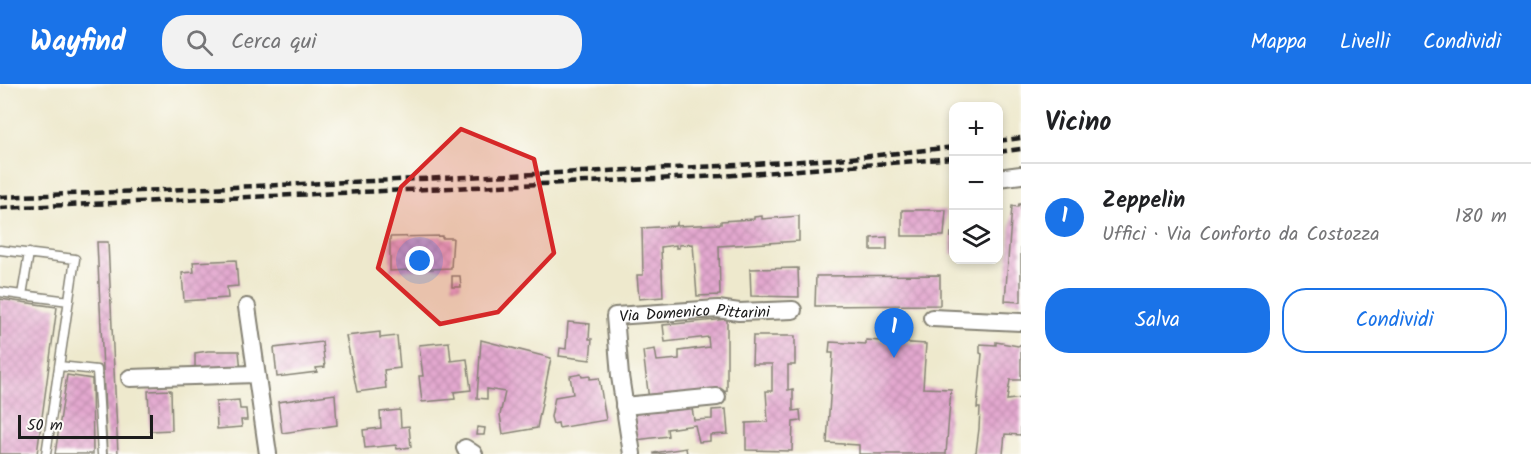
<!DOCTYPE html>
<html lang="it">
<meta charset="utf-8">
<style>
body{margin:0;font-family:Kalam,sans-serif;background:#f2f2f2;color:#202124}
.controls{position:absolute;right:18px;top:18px;display:grid;overflow:hidden;border-radius:12px;box-shadow:0 3px 9px #0003}
.controls button{width:54px;height:54px;display:grid;place-items:center;padding:0;border:0;border-bottom:2px solid #e0e0e0;background:#fff;color:#202124;font:30px sans-serif}
.scale{position:absolute;left:18px;bottom:15px;width:135px;box-sizing:border-box;padding-left:6px;border:3px solid #1c1c1c;border-top:0;font-size:16px;line-height:21px;white-space:nowrap;color:#1c1c1c;-webkit-text-stroke:4px #fdfcf7;paint-order:stroke}
.you{position:absolute;left:420px;top:177px;width:21px;height:21px;margin:-15px;border:4px solid #fff;border-radius:50%;background:#1a73e8;box-shadow:0 0 0 9px #1a73e833}
.badge{display:grid;place-items:center;width:39px;height:39px;border-radius:50%;background:#1a73e8;color:#fff;font-size:20px;font-weight:700}
.pin{position:absolute;translate:-50% -50px;filter:drop-shadow(0 2px 3px #0008)}
.pin::after{content:'';position:absolute;top:32px;width:21px;height:18px;background:inherit;clip-path:polygon(0 0,100% 0,50% 100%)}
.list{margin:0;padding:0;list-style:none}
h2{display:flex;justify-content:space-between;align-items:center;height:78px;margin:0;padding:0 24px;font-size:26px}
h2 small{font-size:20px;font-weight:400;color:#757577}
.list li{display:grid;grid-template-columns:39px 1fr auto;gap:18px;align-items:center;box-sizing:border-box;height:108px;padding:0 24px;border-top:2px solid #e0e0e0}
.list b{display:block;font-size:22px;white-space:nowrap}
.list p{margin:0;font-size:20px;white-space:nowrap;color:#757577}
.list em{font-size:20px;font-style:normal;color:#757577}
.actions{display:flex;gap:12px;padding:18px 24px}
.actions a{flex:1;padding:14px 0;border:2px solid #1a73e8;border-radius:24px;text-align:center;font-size:21px;color:#1a73e8}
.actions .main{background:#1a73e8;color:#fff}
.icon{flex:none;width:33px;height:33px;fill:none;stroke:currentColor;stroke-width:2;stroke-linecap:round;stroke-linejoin:round}
.map{position:relative;flex:none;width:1021px;height:370px;overflow:hidden}
header{display:flex;align-items:center;gap:36px;box-sizing:border-box;height:84px;padding:0 30px;background:#1a73e8;color:#fff}
header strong{font-size:28px}
nav{display:flex;gap:33px;margin-inline-start:auto;font-size:21px}
.search{width:420px;height:54px;background:#f2f2f2;display:flex;align-items:center;gap:15px;box-sizing:border-box;padding:0 21px;border-radius:24px;color:#757577;font-size:22px}
main{display:flex}
aside{flex:1;background:#fff}
.map>svg:first-child{display:block}
</style>
<header>
<strong>Wayfind</strong>
<div class="search"><svg class="icon" aria-label="search" viewBox="0 0 24 24"><circle cx="10" cy="10" r="6"/><path d="M15 15l6 6"/></svg>Cerca qui</div>
<nav><a>Mappa</a><a>Livelli</a><a>Condividi</a></nav>
</header>
<main>
<div class="map">
<svg width="1021" height="370" viewBox="0 0 1021 370">
<defs>
<pattern id="building-cross-hatch" width="8" height="8" patternUnits="userSpaceOnUse" patternTransform="scale(1.5)"><rect width="8" height="8" fill="#e3a8cf"/><path d="M0 0l8 8M0 8l8-8" fill="none" stroke="#c290b1"/></pattern>
</defs>
<rect width="100%" height="100%" fill="#fdfcf7"/>
<filter id="ink" filterUnits="userSpaceOnUse"><feTurbulence type="fractalNoise" baseFrequency=".0167" numOctaves="2"/><feDisplacementMap in="SourceGraphic" scale="12" xChannelSelector="R" yChannelSelector="G"/><feConvolveMatrix kernelMatrix="1 2 1 2 8 2 1 2 1" color-interpolation-filters="sRGB"/></filter>
<filter id="wash" filterUnits="userSpaceOnUse"><feTurbulence type="fractalNoise" baseFrequency=".008" numOctaves="4" result="noise"/><feDisplacementMap in="SourceGraphic" scale="24" xChannelSelector="R" yChannelSelector="G"/><feGaussianBlur stdDeviation="1.35" result="paint"/><feColorMatrix in="noise" values="0 0 0 0 0 0 0 0 0 0 0 0 0 0 0 0 0 1.4 0 .05"/><feComposite in="paint" operator="in"/></filter>
<g filter="url(#wash)">
<rect width="100%" height="100%" fill="#eee9cd"/>
<g id="blocks">
<path fill="url(#building-cross-hatch)" d="M1019,120H1021V218L1005,217L1012,122L1018,123Z
M902,126H946L944,152H902Z
M762,132V135L799,132V157L719,162L720,211L697,212L693,160L679,161V164H676V161L661,163L663,213L639,215L637,191H643L642,144L675,142L677,139V142L721,140V137L754,135V133Z
M951,149H954V170H951Z
M442,152V154H453L451,184L390,187V153Z
M887,153V166H871V154Z
M97,158H108L118,370H107Z
M236,176L238,202L227,203L228,214L184,217L182,189L194,188L193,178Z
M798,184L799,213L751,212L750,185Z
M940,191V221L815,222L816,192Z
M452,192H460L461,203H452Z
M0,215L57,223L37,370H0Z
M727,235V307L649,316L643,267L655,265L657,277L679,275V267L709,263L708,253L665,258L663,241Z
M568,238L590,240L589,255H592L590,276L559,272L560,264L566,265Z
M380,248V254L397,252L400,284L384,286L386,304L357,308L346,252Z
M753,252H795V281H788V306L793,305V327L800,326L801,337L793,338L792,367L746,366V339L768,338L766,307H772V280H752Z
M481,256L551,274L537,344L503,350L500,331L505,308L487,305V315L477,314Z
M866,256L926,260L923,304L951,305L946,370H859V361L827,359L833,269H829L830,258L866,260Z
M322,258L325,283L316,284L317,288L277,293L274,264Z
M449,258L451,277L467,275L471,306L454,308L455,315L422,318L419,292H423L419,261Z
M996,258L1018,262L1021,260V296H1010L1007,316L1021,314V351L1005,350L1003,370H973L976,368L979,345L980,324H977L982,270L980,269V260L996,261Z
M208,267H239L241,287L195,289V269Z
M581,290L582,293L590,292V295L599,294L606,336L559,344L558,339L553,340L551,333L555,313L573,310L570,292Z
M67,291L92,295L93,370H55Z
M171,306L172,346L150,347L148,307Z
M335,310L337,341L282,349L278,318Z
M239,316L240,325H246L247,336H241L242,343L217,345L216,318Z
M691,318L694,336L712,335V326L726,325L728,350L710,351V357L699,358L695,341L667,345L668,352L636,356L631,327Z
M400,326L401,343L409,342L411,363L397,365L396,361L365,364L363,346L381,344L380,328Z
M477,343L485,344L484,351H476Z
M686,364L687,370H654V369Z"/>
</g>
</g>
<g filter="url(#ink)">
<use href="#blocks" fill-opacity="0" stroke="#858274" stroke-width="1.5"/>
<g fill="none" stroke-linecap="round" stroke-linejoin="round">
<defs>
<path id="lane" d="M0,166L75,175L46,370
M29,169L22,211L69,217
M0,208L22,211
M59,282L97,286L102,370"/>
<g id="street">
<path d="M998,94L1021,91"/>
<path d="M247,223L268,370"/>
<path d="M932,234L1021,238"/>
<path d="M130,294L256,290"/>
<path d="M624,322L717,313"/>
<path d="M465,364L474,370"/>
<path id="s1" d="M632,370L620,292L615,232L718,225L739,228L793,226"/>
</g>
</defs>
<use href="#lane" stroke="#858274" stroke-width="11"/>
<use href="#street" stroke="#858274" stroke-width="20"/>
<use href="#lane" stroke="#fff" stroke-width="8"/>
<use href="#street" stroke="#fff" stroke-width="16"/>
<path stroke="#1c1c1c" stroke-width="4.5" stroke-dasharray="9 4.5" stroke-linecap="butt" d="M998,57L1021,54
M998,68L1021,65
M0,113L721,82L851,74L954,63
M0,124L722,92L954,74"/>
</g>
</g>
<path fill="#d62828" fill-opacity="0.2" stroke="#d62828" stroke-width="4.5" stroke-linejoin="round" d="M461,45L534,75L554,169L498,228L440,240L378,184L401,103Z"/>
<g text-anchor="middle" stroke-width="5" stroke-linejoin="round" paint-order="stroke">
<g font-size="16" fill="#1c1c1c" stroke="#fdfcf7">
<text dy="6" stroke="none"><textPath href="#s1" startOffset="219">Via Domenico Pittarini</textPath></text>
</g>
</g>
</svg>
<div class="controls">
<button>+</button>
<button>−</button>
<button><svg class="icon" aria-label="layers" viewBox="0 0 24 24"><path d="M12 4l9 5-9 5-9-5zM3 14l9 5 9-5"/></svg></button>
</div>
<div class="scale">50 m</div>
<div class="you"></div>
<div class="pin badge" style="left:894px;top:274px">1</div>
</div>
<aside>
<h2>Vicino<small></small></h2>
<ul class="list">
<li><span class="badge">1</span><div><b>Zeppelin</b><p>Uffici · Via Conforto da Costozza</p></div><em>180 m</em></li>
</ul>
<div class="actions"><a class="main">Salva</a><a>Condividi</a></div>
</aside>
</main>
